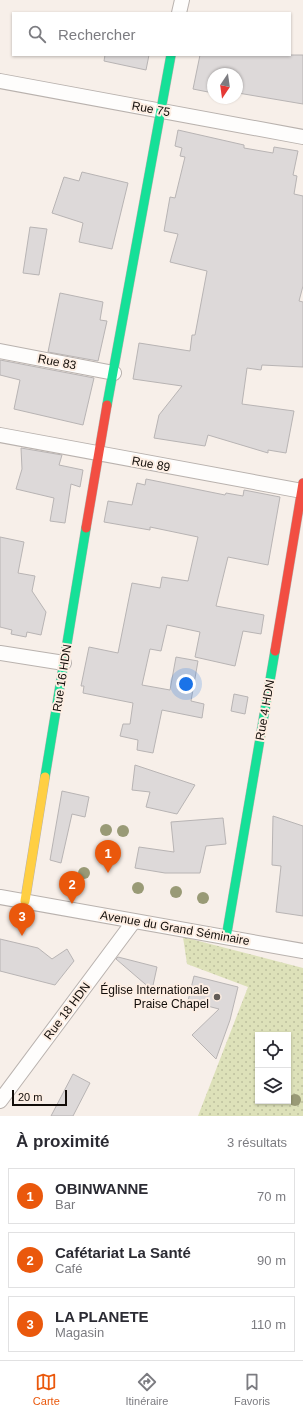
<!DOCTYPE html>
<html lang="fr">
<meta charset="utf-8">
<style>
body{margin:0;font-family:Helvetica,sans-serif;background:#f7f7f7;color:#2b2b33}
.controls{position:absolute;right:12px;bottom:12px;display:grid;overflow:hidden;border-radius:0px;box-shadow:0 1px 3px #0004}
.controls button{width:36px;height:36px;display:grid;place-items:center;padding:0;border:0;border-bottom:1px solid #e1e1e2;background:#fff;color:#2b2b33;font:20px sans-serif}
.compass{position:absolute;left:207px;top:68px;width:36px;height:36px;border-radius:50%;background:#fff;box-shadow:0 1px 3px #0004;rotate:193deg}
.scale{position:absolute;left:12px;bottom:10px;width:55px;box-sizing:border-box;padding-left:4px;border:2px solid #120d09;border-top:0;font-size:11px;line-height:14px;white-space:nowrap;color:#120d09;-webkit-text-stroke:3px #fdeee3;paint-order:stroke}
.you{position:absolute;left:186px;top:684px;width:14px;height:14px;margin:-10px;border:3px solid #fff;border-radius:50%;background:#1a73e8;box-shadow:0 0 0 6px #1a73e833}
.badge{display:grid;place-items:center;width:26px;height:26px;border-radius:50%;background:#ea580c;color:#fff;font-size:13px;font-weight:700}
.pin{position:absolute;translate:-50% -33px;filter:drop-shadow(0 1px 2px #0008)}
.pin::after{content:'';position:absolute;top:21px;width:14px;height:12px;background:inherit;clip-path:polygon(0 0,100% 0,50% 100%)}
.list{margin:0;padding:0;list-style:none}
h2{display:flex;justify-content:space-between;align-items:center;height:52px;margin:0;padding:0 16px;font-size:17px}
h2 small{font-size:13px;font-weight:400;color:#7c7c81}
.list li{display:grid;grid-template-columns:26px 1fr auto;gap:12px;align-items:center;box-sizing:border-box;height:56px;margin:0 8px 8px;padding:0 8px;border:1px solid #e1e1e2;border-radius:0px}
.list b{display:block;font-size:15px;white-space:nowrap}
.list p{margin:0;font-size:13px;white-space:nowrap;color:#7c7c81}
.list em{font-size:13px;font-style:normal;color:#7c7c81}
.icon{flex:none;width:22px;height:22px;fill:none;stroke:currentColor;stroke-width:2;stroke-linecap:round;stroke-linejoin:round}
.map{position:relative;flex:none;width:303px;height:1116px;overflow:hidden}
.search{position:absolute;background:#fff;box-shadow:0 1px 3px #0004;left:12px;right:12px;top:12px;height:44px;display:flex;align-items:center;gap:10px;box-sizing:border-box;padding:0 14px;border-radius:0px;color:#7c7c81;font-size:15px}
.sheet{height:244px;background:#fff}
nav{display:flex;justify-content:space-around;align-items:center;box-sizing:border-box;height:56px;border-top:1px solid #e1e1e2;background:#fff;font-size:11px;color:#7c7c81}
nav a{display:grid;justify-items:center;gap:2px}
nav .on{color:#ea580c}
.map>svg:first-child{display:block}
</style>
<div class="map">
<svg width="303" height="1116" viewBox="0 0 303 1116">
<defs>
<pattern id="grass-dots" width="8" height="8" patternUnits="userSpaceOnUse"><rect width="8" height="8" fill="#dde1b9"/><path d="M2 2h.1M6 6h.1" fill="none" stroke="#bdc09e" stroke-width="1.8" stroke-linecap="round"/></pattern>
</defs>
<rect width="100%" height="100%" fill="#f7efe9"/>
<path fill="url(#grass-dots)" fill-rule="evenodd" d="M183,937L303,968V1116H198L248,987L187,964ZM258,1035H288V1101H258Z"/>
<path fill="#ddd9d9" stroke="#b8b4b4" d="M105,55H149L146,70L104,61Z
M200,55H303V104L238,93L237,95V74H213V93L193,89Z
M178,130L244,145V148L273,153L274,147L298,151L293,175L297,176L294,194L303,196V286L299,301L303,302V367L262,365L261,370L247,368L242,404L294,411L286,453L268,450V453L208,435L205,446L154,438L159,415L182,386L133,379L139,343L190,351L192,335H195L207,271L170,262L178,234L164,231L170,197L175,198L185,157L180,156L182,148L175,146Z
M82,172L128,183L112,249L79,242L83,223L52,213L64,177L79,181Z
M30,227L47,229L39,275L23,273Z
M60,293L103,302L100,320L107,321L98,361L48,352Z
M0,360L94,378L83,425L14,409L20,380L0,375Z
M21,448L62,455L59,465L83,470L80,487L71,484L65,523L50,521L54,498L16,489L22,469Z
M146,479L225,495L226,493L243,496L244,490L280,497L268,565L228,557L216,606L264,615L261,634L243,631L235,666L195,657L200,632L167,625L161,651L150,649L142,685L170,690L176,657L198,661L191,701L204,704L202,718L162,710L153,753L137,750L138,740L120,736L123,724H130L133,703L83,693L84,686H81L89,647L118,653L132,583L160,588L162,577L188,581L198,537L150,527V530L104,522L108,501L132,505L137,483L145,485Z
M0,537L24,542L18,573L35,576L32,591L46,612L41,635L27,632L26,637L11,634L12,630L0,627Z
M234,694L248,697L245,714L231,711Z
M135,765L195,785L177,814L146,807L150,792L132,790Z
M62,791L89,797L85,817L72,814L61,863L50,860Z
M273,816L303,826V916L276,912L281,866L272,865Z
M223,818L226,844L206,846L200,873H165L135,868L139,847L174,852L171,822Z
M0,939L38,948L52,959L67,949L74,961L55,985L0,971Z
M118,957L157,967L152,990L116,959Z
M194,976L238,987L230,1020L216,1059L192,1035L219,1009L188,1001Z
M73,1074L90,1083L73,1116H51Z"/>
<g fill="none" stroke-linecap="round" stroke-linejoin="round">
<defs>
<path id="street" d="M179,13L182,0
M0,81L303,137
M0,351L114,373
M0,435L302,491
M0,653L64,663
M0,897L303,951
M0,1101L134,921"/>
<path id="fast" d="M107,405L171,55
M45,777L86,528
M226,938L275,651"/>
<path id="slow" d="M25,901L45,777"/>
<path id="jam" d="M86,528L107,405
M275,651L303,483"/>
</defs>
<use href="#street" stroke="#b9b2ae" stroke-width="16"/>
<use href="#fast" stroke="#b9b2ae" stroke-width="10"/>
<use href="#slow" stroke="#b9b2ae" stroke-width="10"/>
<use href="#jam" stroke="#b9b2ae" stroke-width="10"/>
<use href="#street" stroke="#fefdfc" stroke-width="14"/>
<use href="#fast" stroke="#16e098" stroke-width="9"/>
<use href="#slow" stroke="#ffcf43" stroke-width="9"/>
<use href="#jam" stroke="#f24e42" stroke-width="9"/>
</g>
<g fill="#999a76">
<circle cx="106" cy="830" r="6"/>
<circle cx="123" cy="831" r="6"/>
<circle cx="84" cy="873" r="6"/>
<circle cx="138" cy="888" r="6"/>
<circle cx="176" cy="892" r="6"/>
<circle cx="203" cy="898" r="6"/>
<circle cx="295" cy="1100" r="6"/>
</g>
<circle fill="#625c57" stroke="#fdeee3" stroke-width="1.5" cx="217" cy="997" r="4"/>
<g text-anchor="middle" stroke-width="4" stroke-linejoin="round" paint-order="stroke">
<g font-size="12" fill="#120d09" stroke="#fdeee3">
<text transform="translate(151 109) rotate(10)" y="4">Rue 75</text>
<text transform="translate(57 362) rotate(11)" y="4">Rue 83</text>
<text transform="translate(151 464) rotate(10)" y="4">Rue 89</text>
<text transform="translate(62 678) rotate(-81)" y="4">Rue 16 HDN</text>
<text transform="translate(265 710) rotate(-80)" y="4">Rue 4 HDN</text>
<text transform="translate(175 928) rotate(10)" y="4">Avenue du Grand Séminaire</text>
<text transform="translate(67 1011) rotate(-53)" y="4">Rue 18 HDN</text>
</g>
<g font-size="12" fill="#120d09" stroke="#fdeee3" text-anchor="end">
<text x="209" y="994">Église Internationale<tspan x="209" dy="14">Praise Chapel</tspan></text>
</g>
</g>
</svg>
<div class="controls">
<button><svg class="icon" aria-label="locate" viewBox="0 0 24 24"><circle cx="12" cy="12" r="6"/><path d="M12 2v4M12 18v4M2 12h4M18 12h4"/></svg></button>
<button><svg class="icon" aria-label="layers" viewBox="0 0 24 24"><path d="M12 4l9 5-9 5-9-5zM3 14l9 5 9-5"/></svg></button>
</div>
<svg class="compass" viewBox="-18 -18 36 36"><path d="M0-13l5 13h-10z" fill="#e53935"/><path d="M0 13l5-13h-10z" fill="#7c7c81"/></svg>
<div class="scale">20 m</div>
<div class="you"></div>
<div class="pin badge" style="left:108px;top:873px">1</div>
<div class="pin badge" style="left:72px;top:904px">2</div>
<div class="pin badge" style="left:22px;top:936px">3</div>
<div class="search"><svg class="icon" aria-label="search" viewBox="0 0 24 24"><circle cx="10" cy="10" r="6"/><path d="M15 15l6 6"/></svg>Rechercher</div>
</div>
<section class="sheet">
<h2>À proximité<small>3 résultats</small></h2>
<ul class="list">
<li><span class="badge">1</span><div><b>OBINWANNE</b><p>Bar</p></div><em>70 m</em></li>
<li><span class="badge">2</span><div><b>Cafétariat La Santé</b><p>Café</p></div><em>90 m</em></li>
<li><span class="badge">3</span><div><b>LA PLANETE</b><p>Magasin</p></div><em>110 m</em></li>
</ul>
</section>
<nav>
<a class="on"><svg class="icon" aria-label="map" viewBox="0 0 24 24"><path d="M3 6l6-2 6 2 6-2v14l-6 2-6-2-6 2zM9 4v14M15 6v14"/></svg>Carte</a>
<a><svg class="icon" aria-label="directions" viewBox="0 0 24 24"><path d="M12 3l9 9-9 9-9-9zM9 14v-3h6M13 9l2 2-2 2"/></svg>Itinéraire</a>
<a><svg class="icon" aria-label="saved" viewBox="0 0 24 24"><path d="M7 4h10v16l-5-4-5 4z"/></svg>Favoris</a>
</nav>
